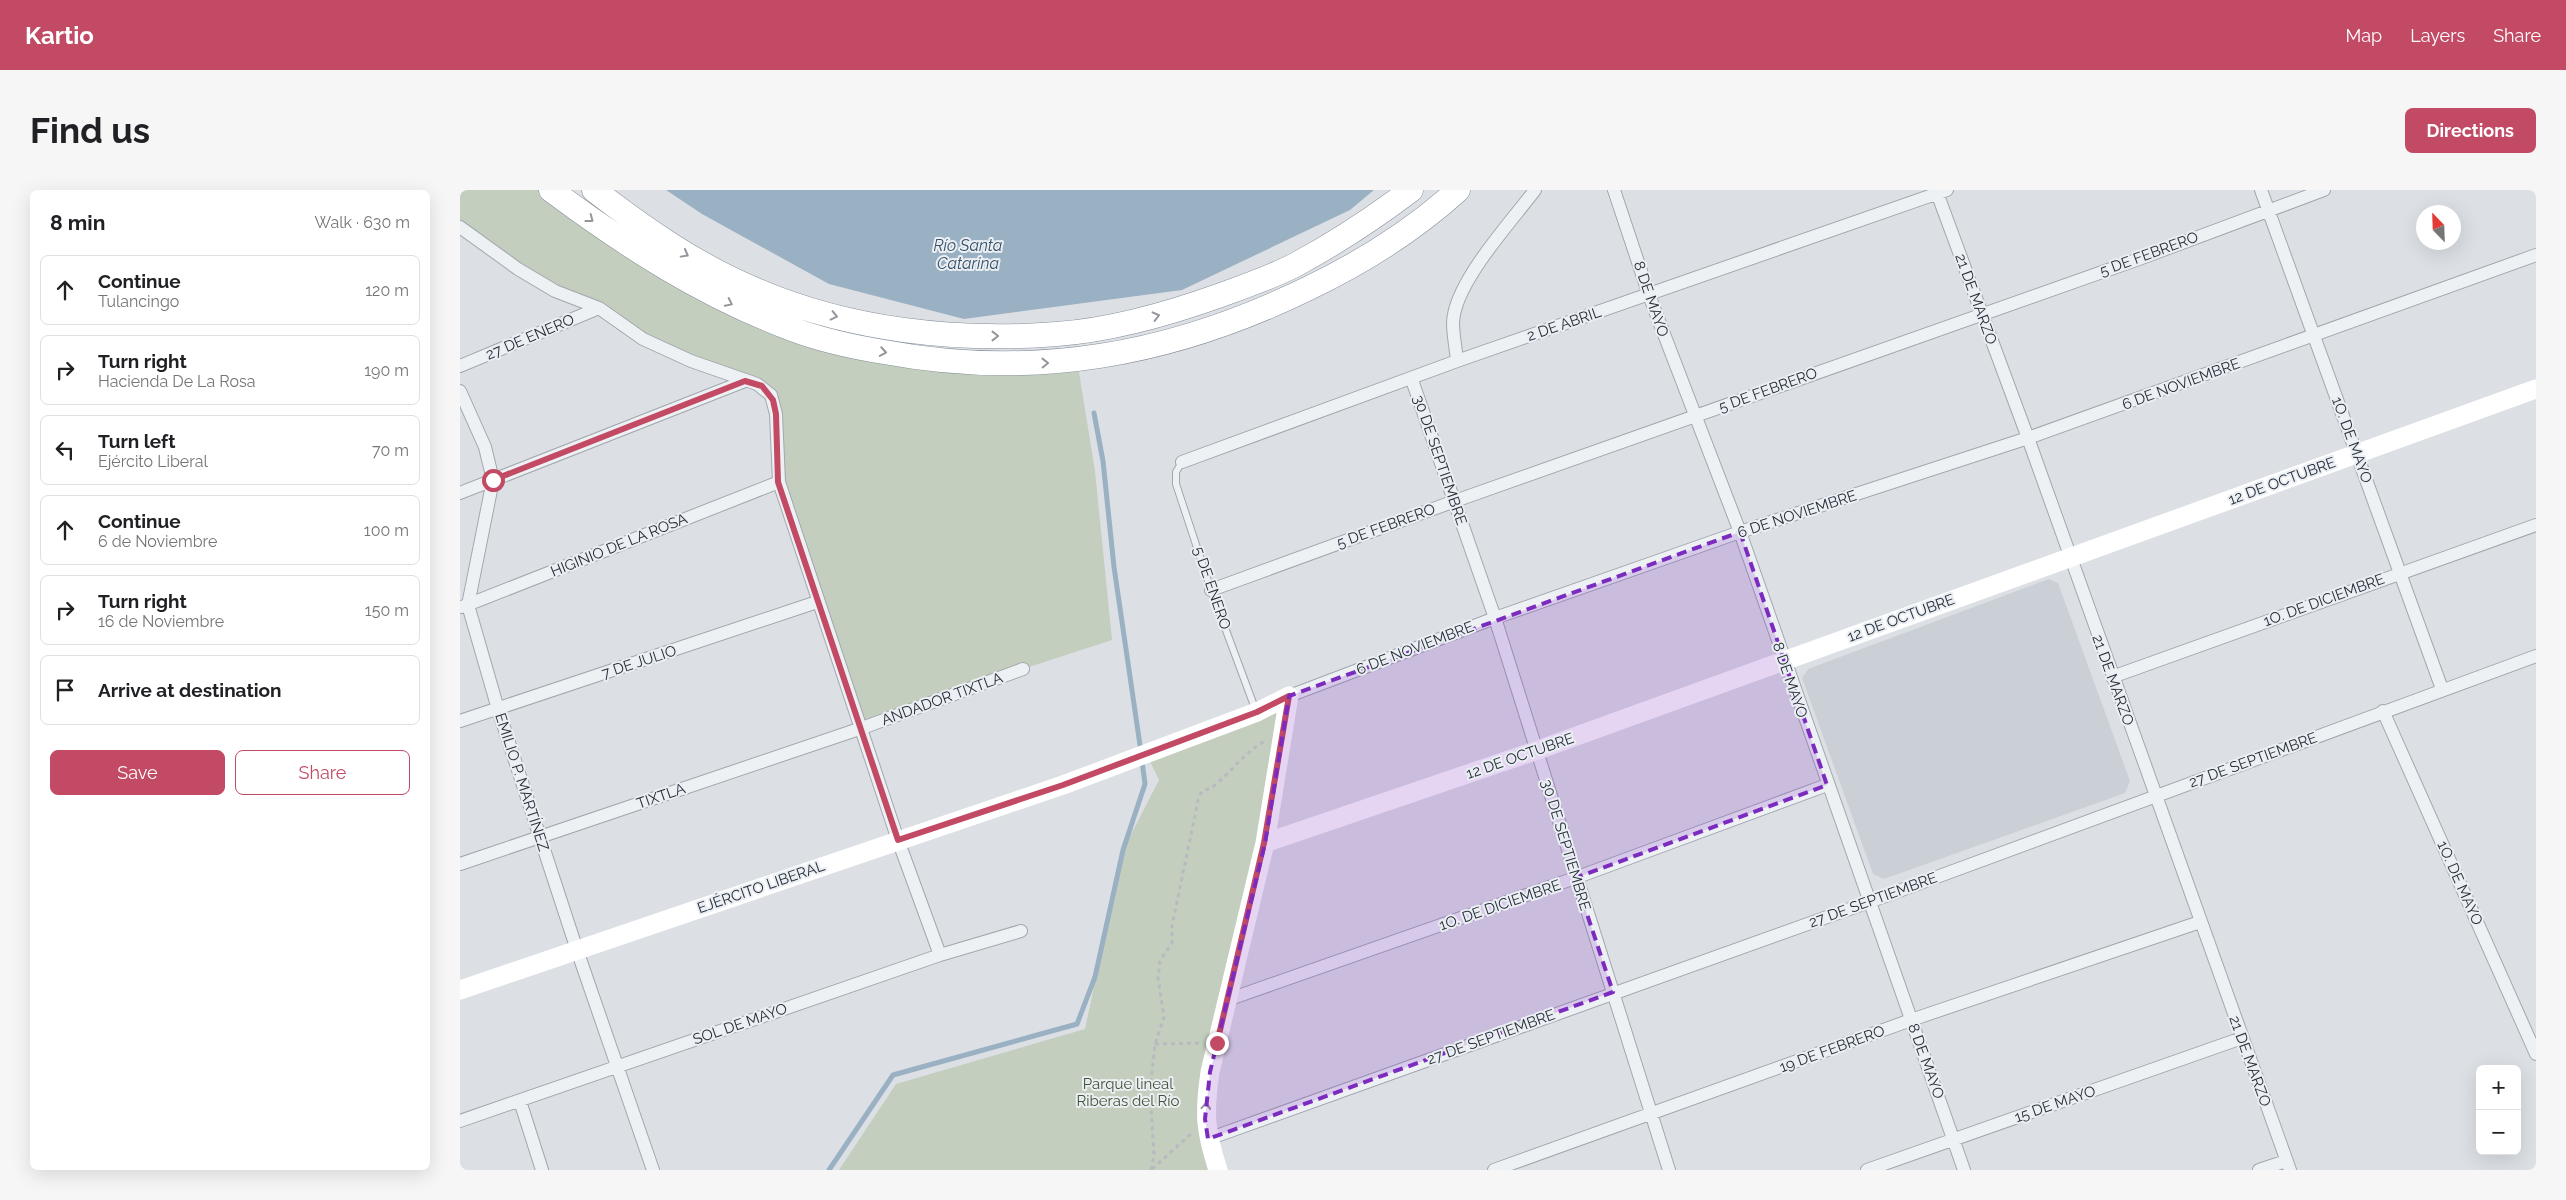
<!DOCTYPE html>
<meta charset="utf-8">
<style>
body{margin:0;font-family:Raleway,sans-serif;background:#f6f6f6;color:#202124}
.controls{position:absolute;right:15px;bottom:15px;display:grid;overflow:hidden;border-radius:8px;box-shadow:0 5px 20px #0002}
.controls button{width:45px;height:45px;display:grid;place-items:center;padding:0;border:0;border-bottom:1px solid #e0e0e0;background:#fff;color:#202124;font:25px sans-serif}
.compass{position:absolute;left:1956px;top:15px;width:45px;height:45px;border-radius:50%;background:#fff;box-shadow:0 5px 20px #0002;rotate:337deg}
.stop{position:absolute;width:15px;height:15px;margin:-11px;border:4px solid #c24a64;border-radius:50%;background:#fff}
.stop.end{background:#c24a64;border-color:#fff;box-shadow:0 1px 5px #0008}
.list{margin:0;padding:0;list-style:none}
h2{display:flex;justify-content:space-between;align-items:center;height:65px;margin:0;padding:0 20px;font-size:21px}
h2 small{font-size:16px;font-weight:400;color:#757577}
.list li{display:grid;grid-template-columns:32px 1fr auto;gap:15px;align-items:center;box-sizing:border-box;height:70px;margin:0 10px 10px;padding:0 10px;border:1px solid #e0e0e0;border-radius:8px}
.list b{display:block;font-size:19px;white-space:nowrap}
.list p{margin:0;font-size:16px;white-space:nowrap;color:#757577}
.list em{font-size:16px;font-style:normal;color:#757577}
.actions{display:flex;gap:10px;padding:15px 20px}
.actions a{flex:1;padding:11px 0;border:1px solid #c24a64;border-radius:8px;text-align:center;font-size:18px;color:#c24a64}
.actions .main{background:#c24a64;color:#fff}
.icon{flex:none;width:28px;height:28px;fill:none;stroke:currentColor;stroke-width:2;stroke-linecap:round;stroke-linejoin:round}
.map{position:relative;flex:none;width:2076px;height:980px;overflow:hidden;border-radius:8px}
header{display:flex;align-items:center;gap:30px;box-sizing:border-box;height:70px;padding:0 25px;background:#c24a64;color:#fff}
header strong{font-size:24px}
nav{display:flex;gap:28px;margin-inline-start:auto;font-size:18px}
.intro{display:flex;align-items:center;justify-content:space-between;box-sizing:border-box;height:120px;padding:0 30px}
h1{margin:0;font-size:35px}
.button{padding:12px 22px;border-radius:8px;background:#c24a64;color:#fff;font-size:18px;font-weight:700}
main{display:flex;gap:30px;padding:0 30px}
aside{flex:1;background:#fff;border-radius:8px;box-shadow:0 5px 20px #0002}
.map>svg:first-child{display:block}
</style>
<header>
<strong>Kartio</strong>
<nav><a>Map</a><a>Layers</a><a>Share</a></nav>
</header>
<div class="intro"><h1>Find us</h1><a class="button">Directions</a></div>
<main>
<aside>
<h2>8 min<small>Walk · 630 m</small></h2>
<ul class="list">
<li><svg class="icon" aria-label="ahead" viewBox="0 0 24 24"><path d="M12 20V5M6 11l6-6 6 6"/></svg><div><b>Continue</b><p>Tulancingo</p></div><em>120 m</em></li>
<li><svg class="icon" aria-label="right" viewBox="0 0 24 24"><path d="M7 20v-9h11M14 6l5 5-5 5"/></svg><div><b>Turn right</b><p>Hacienda De La Rosa</p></div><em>190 m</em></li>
<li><svg class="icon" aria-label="left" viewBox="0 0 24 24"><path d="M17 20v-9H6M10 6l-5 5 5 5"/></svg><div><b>Turn left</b><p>Ejército Liberal</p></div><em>70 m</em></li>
<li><svg class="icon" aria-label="ahead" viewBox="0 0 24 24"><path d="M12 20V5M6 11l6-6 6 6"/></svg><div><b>Continue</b><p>6 de Noviembre</p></div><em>100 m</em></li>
<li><svg class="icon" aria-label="right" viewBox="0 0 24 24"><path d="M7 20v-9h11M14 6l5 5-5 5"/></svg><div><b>Turn right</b><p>16 de Noviembre</p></div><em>150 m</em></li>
<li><svg class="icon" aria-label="arrive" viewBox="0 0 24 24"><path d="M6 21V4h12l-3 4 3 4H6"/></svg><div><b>Arrive at destination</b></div></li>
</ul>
<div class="actions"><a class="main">Save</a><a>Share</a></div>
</aside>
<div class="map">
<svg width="2076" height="980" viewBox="0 0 2076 980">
<rect width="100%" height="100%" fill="#dce0e5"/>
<path fill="#cad0d6" d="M1589,389L1598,393L1670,591L1665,603L1424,689L1413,684L1342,488L1348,479Z"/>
<path fill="#c3cebe" d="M0,0H95L365,149L617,170L635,281L652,450L563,479L402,538L319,292L316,224L306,200L95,101L0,35Z
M829,506L750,882L758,980H379L436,894L625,839L663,660L699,590L686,563Z"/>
<path fill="#9ab0c3" d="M206,0H914L890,20L722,100L504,129L369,94L242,24Z"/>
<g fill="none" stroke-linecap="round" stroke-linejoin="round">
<path stroke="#9ab0c3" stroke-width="5" d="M634,223L643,271L654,377L681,562
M369,980L433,885L617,834L635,787L663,660L685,594L682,571"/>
<defs>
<path id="lane" d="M722,272L716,282V294L751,400L796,521"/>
<path id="street" d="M1154,0L1189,105L1280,342L1504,980
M1476,0L1568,248L1830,980
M1801,0L1982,499
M0,37L58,79L95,101L139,118L183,149L231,171L297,194L311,205L316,224L319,292L438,650L480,765
M997,171C996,159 993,145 993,133C994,93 1051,32 1075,0
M0,176L139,118
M952,190L1035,428L1209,980
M0,201L25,257L33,290L8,415L38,519L117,760L193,980
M722,272L997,171L1487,0
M0,303L285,191
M751,400L995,311L1679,69L1864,0
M2,417L319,292
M1652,487L2076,335
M829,506L1035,428L1280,342L1568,248L2076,65
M1923,521L2076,864
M0,531L357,412
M0,674L402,538L563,479
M767,810L1115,688L1367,595
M60,911L82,980
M0,931L480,765L561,741
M748,949L1409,712L2076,466
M1034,980L1451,830L1740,732
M1407,980L1782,848
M1799,980L1826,971"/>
<path id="highway" d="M91,0C166,56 244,106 332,139C361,150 393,157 424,162C575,190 712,165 849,98C903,72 953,41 998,0
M134,0C185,39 236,75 296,100C389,140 497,152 597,144C653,140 708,124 761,105C786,96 812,87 835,75C876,53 914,28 951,0"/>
</defs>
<use href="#lane" stroke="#a2a7ae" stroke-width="8"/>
<use href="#street" stroke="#a2a7ae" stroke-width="14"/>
<use href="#highway" stroke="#858f9a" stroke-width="25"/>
<path stroke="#b6bbc0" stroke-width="3" stroke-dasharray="4 4" stroke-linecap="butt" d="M695,854L742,853
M692,979L732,943
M691,980L694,965L690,899L695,854L704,827L698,788L700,771L712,753V736L739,606C743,599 749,600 755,595C772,581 785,562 805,551"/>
<use href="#lane" stroke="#eef1f4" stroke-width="6"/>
<use href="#street" stroke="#eef1f4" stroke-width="12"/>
<path stroke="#fff" stroke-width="19" d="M805,653L1078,560L2076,199
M0,800L603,595L797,522L829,506
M758,980C745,940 744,924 750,882L805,653L829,506"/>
<use href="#highway" stroke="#fff" stroke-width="24"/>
</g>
<defs><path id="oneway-chevron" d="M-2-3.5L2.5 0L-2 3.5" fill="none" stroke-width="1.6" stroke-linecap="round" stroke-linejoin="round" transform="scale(1.25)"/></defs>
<g stroke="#93979c">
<use href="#oneway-chevron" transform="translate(130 29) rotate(37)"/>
<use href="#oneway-chevron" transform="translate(225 64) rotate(29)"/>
<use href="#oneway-chevron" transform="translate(269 113) rotate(26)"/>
<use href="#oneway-chevron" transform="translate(374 126) rotate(13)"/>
<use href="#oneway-chevron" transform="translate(696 126) rotate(-14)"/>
<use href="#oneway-chevron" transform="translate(535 146)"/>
<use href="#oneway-chevron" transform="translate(423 162) rotate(10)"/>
<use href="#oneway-chevron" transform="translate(585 173) rotate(-1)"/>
<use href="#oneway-chevron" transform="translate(746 916) rotate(-85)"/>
</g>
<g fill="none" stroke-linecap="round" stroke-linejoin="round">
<path stroke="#c24a64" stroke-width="6" d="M33,290L285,191L302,196L313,210L316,224L318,292L438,650L603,595L797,522L829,506L804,653L757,853"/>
</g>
<path fill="#7b2cbf" fill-opacity="0.2" stroke="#7b2cbf" stroke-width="4" stroke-dasharray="10 6" stroke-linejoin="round" d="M1280,342L1367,595L1115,688L1153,802L748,949L745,929L750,882L805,653L829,506Z"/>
<g text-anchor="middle" stroke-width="4" stroke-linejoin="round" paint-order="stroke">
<g font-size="15" fill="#272f3a" stroke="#ebeff3">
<text transform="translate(1689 64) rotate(-20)" y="5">5 DE FEBRERO</text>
<text transform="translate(1191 109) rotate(71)" y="5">8 DE MAYO</text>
<text transform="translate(1516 109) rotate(70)" y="5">21 DE MARZO</text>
<text transform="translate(1104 134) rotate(-19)" y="5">2 DE ABRIL</text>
<text transform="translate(70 147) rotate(-23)" y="5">27 DE ENERO</text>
<text transform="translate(1721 194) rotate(-20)" y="5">6 DE NOVIEMBRE</text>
<text transform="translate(1308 200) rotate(-20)" y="5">5 DE FEBRERO</text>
<text transform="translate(1892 250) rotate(70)" y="5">1O. DE MAYO</text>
<text transform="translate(980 270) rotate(71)" y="5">30 DE SEPTIEMBRE</text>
<text transform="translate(1822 291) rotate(-20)" y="5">12 DE OCTUBRE</text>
<text transform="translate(1337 324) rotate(-18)" y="5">6 DE NOVIEMBRE</text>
<text transform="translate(926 336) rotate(-20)" y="5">5 DE FEBRERO</text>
<text transform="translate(159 355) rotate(-22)" y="5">HIGINIO DE LA ROSA</text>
<text transform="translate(752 398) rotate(71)" y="5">5 DE ENERO</text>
<text transform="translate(1864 410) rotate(-20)" y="5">1O. DE DICIEMBRE</text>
<text transform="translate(1441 428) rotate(-20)" y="5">12 DE OCTUBRE</text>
<text transform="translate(955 458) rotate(-21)" y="5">6 DE NOVIEMBRE</text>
<text transform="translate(179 472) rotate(-18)" y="5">7 DE JULIO</text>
<text transform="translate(1330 490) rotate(71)" y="5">8 DE MAYO</text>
<text transform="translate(1653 490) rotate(70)" y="5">21 DE MARZO</text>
<text transform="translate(482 509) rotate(-20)" y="5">ANDADOR TIXTLA</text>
<text transform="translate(1060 566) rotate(-19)" y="5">12 DE OCTUBRE</text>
<text transform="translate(1793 570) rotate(-20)" y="5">27 DE SEPTIEMBRE</text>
<text transform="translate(62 592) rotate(72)" y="5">EMILIO P. MARTÍNEZ</text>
<text transform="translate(201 606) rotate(-19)" y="5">TIXTLA</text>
<text transform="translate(1106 655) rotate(73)" y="5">30 DE SEPTIEMBRE</text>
<text transform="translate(2000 693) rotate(66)" y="5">1O. DE MAYO</text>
<text transform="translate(301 697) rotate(-19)" y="5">EJÉRCITO LIBERAL</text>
<text transform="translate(1413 710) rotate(-20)" y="5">27 DE SEPTIEMBRE</text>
<text transform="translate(1040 715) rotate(-19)" y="5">1O. DE DICIEMBRE</text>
<text transform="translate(280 834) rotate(-19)" y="5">SOL DE MAYO</text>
<text transform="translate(1031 847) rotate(-20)" y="5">27 DE SEPTIEMBRE</text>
<text transform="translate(1372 859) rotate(-20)" y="5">19 DE FEBRERO</text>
<text transform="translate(1466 871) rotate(70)" y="5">8 DE MAYO</text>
<text transform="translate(1790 871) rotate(70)" y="5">21 DE MARZO</text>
<text transform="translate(1595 914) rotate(-19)" y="5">15 DE MAYO</text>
</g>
<g font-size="15" fill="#3e5436" stroke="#ebeff3">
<text x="668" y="899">Parque lineal<tspan x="668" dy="17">Riberas del Río</tspan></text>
</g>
<g font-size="16" font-style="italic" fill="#35516a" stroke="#ebeff3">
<text x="508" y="61">Río Santa<tspan x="508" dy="18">Catarina</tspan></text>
</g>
</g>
</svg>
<div class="controls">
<button>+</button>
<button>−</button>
</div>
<svg class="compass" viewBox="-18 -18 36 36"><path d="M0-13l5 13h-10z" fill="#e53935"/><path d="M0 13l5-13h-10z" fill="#757577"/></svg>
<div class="stop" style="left:33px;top:290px"></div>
<div class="stop end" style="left:757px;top:853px"></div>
</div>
</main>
